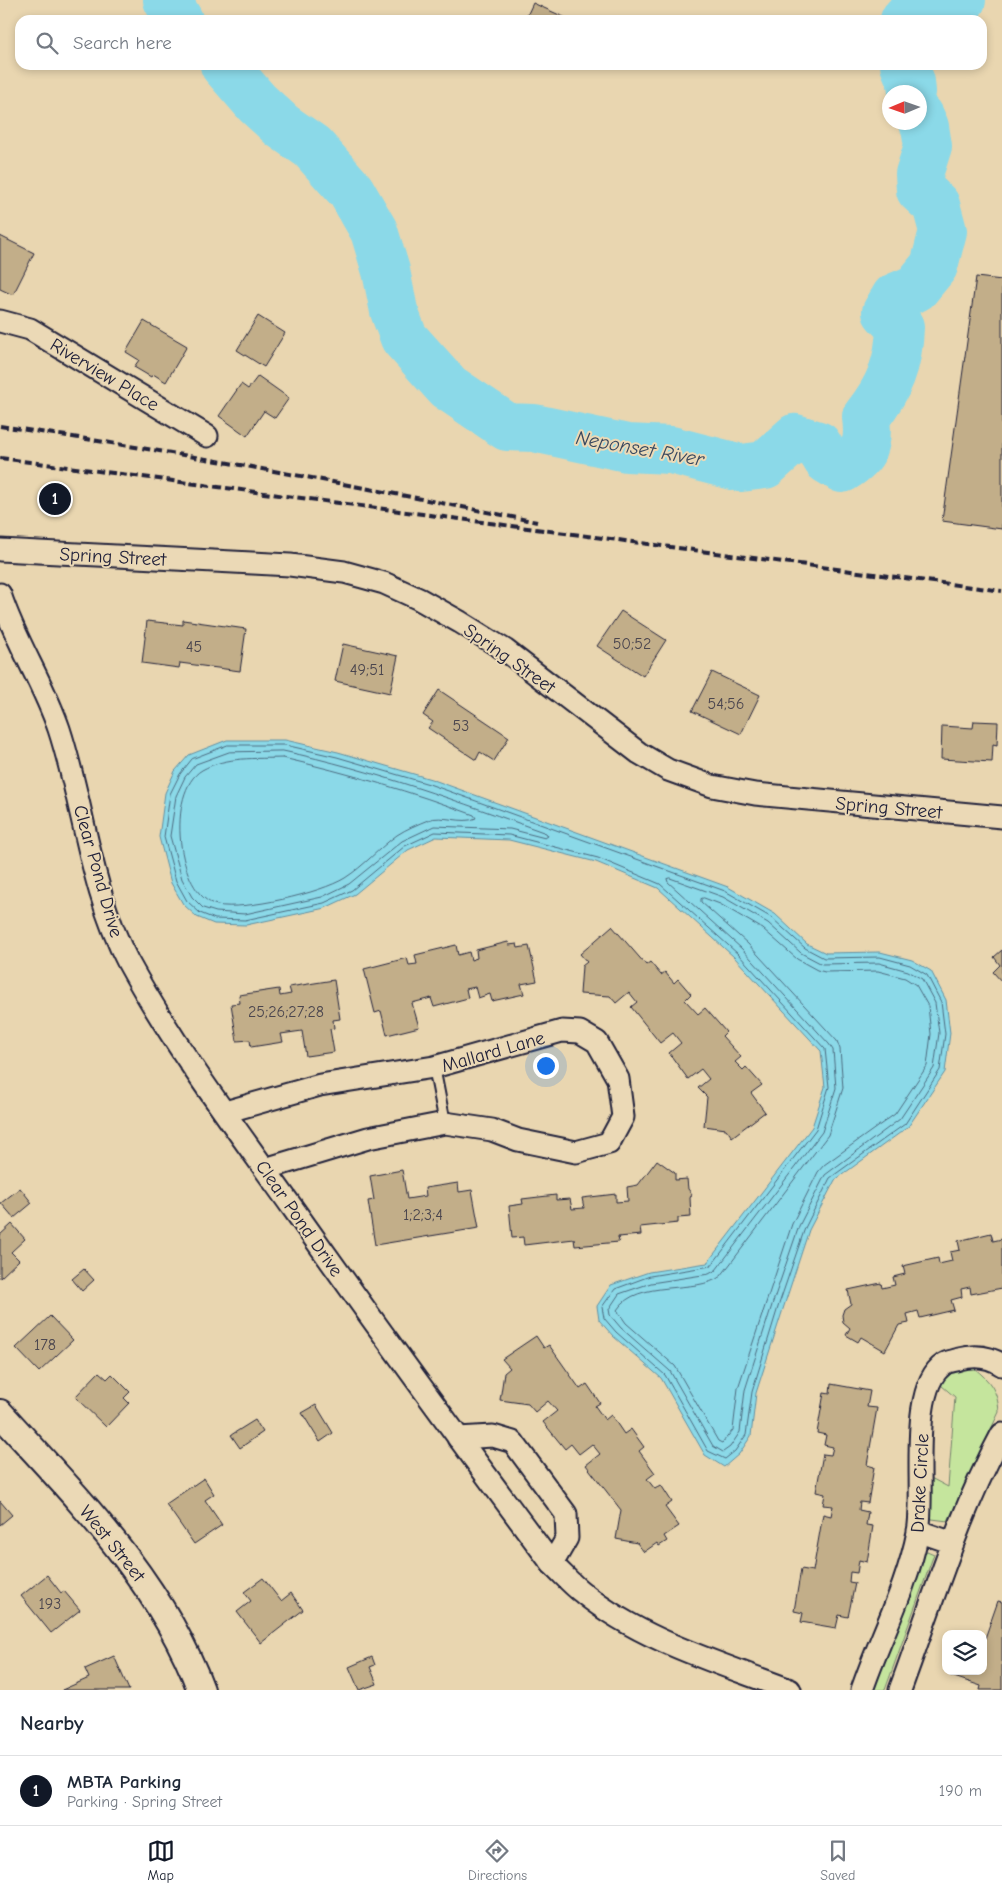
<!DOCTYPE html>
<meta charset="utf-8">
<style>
body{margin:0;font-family:"Comic Neue",sans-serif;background:#f6f6f7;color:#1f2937}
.controls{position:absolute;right:15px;bottom:15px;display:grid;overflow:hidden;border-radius:10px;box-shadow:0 2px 8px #0003}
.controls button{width:45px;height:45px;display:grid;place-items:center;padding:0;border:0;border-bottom:1px solid #e0e1e3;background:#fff;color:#1f2937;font:25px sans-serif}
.compass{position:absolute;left:882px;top:85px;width:45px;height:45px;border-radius:50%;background:#fff;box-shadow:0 2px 8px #0003;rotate:268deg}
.you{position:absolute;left:545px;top:1065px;width:18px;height:18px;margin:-12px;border:4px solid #fff;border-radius:50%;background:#1a73e8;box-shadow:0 0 0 8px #1a73e833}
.badge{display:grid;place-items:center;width:32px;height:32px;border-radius:50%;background:#111827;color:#fff;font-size:16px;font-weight:700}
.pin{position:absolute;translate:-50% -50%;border:2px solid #fff;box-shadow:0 1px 5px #0006}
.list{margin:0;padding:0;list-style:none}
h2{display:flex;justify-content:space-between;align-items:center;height:65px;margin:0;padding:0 20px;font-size:21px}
h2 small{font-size:16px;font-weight:400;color:#747a83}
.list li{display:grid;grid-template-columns:32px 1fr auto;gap:15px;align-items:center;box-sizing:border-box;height:70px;padding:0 20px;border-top:1px solid #e0e1e3}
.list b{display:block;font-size:19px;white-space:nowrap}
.list p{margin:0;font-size:16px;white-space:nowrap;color:#747a83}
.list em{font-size:16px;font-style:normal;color:#747a83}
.icon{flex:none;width:28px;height:28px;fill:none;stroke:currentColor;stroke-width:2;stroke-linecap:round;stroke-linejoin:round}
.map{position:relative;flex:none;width:1002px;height:1690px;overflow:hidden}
.search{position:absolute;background:#fff;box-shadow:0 2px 8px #0003;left:15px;right:15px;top:15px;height:55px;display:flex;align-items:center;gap:12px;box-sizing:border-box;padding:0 18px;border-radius:15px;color:#747a83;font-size:19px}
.sheet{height:135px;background:#fff}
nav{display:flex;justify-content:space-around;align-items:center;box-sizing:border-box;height:70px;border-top:1px solid #e0e1e3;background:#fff;font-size:14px;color:#747a83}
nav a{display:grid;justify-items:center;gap:2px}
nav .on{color:#111827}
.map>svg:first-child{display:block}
</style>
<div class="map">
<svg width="1002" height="1690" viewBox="0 0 1002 1690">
<rect width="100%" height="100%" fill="#e9d6b0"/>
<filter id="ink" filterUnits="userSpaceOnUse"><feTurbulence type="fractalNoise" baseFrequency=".02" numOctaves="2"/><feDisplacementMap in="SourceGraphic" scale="10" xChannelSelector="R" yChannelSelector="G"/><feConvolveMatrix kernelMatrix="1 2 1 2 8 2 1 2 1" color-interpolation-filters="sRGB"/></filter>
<g filter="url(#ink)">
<path fill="#c5e59d" stroke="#74846c" d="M974,1368C990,1381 998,1391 999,1412L948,1521L932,1519L928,1511L927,1476L948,1487L955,1397L935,1380L947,1378L956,1369Z
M927,1551L934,1554L885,1690H871L921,1553Z"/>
<path fill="#8bd9e8" stroke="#6190a3" d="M227,740H285L338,752L431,779L728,887L775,914L807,944L826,953L880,952L912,960L931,971L946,1000L950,1033L945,1072L908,1127L835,1180L809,1230L784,1306L756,1393L751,1436L739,1454L724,1467L705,1455L661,1378L613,1336L599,1320L597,1306L611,1285L649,1272L707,1263L812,1127L825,1087L821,1051L734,957L658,888L596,862L509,840L436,837L408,850L355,894L325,908L246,925L214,924L197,917L183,904L171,883L159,837L165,793L175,771L189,755Z"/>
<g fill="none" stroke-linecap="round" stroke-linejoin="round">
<path stroke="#4c6b80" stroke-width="1" d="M228,745H285L337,757L429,784L725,891L772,918L805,948L824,958L880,957L910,965L927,975L941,1002L945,1034L940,1070L905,1124L830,1178L805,1228L779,1304L752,1392L746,1435L735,1451L725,1459L708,1451L665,1375L616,1332L604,1318L602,1307L615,1289L650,1276L711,1266L816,1129L829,1087L825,1049L738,954L660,884L598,858L509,835L435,832L405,846L352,890L324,903L245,920L215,919L200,913L187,901L176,881L164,837L170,794L180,774L192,759Z
M283,751C374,770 460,802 546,833L548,836L545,838L510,829L434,826L402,841L349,884L322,897L245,914L216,912L203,908L192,897L182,879L170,836L176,796L185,777L196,764L229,752Z
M283,758C348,773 412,792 474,815L476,818C463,825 442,814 428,820C418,824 406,829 397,835C379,848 364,866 345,878C321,893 244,911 217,905C176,895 166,791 202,770C227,756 255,759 283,758Z
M670,878L723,897L768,923L801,953L822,964L879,963L908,971L922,979L935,1003L939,1033L934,1068L900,1119L825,1175L799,1226L773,1302L745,1390L740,1432L730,1447L723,1452L713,1446L670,1371L621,1328L610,1315L609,1309L619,1294L651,1283L709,1274L716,1270L822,1132L836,1088L833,1050L829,1044L742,949L668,882L667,879Z
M704,898L720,904L763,929L797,959L817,970L825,972L878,971L905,978L916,985L928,1006L931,1034L927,1066L895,1114L824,1165L818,1172L792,1224L738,1388L733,1430L722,1443L718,1441L675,1366L626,1323L617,1310C637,1278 697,1295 721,1276L828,1135L843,1088L840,1049L837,1041L748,944L701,902V899Z"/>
<path stroke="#8bd9e8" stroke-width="48" d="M167,0L179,20
M904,20C918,2 940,1 962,0
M224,65L257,103L282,126L312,147L351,191L374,231L386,271L394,311L404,338L448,387L507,427L534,428L627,448L671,450L741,468L765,465L795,438L818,445L827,460L842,469C866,455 869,443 866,417C889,388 899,364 900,327L886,312L895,297L916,288L934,266L943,231L936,205L920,190L919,174L928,146L925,127L920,116
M904,65L911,82L912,92"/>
</g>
<path fill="#c2ae89" stroke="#22223b" d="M533,3L566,18L565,20H525Z
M0,236L34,253L13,295L0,289Z
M976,277L1002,280V529L942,521Z
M258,316L285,333L264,367L237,350Z
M144,321L187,346L166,382L153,374L151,377L134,367L139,360L126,352Z
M258,376L289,398L275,418L264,411L247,436L219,416L241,384L248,389Z
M621,611L666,640L643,676L597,646Z
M183,620L246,629L240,671L180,663L179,668L142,663L147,621L183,625Z
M343,644L398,656L390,693L335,681Z
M712,672L760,695L741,734L692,711Z
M439,690L509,737L494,761L480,752L476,760L428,728L433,722L423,715Z
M974,721L998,722L997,745L993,744L992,762L941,759L942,726L973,728Z
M612,926L646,965L650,962L661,975L665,972L674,983L678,979L691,994L685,1000L698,1014L705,1008L726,1032L722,1036L741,1057L735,1062L743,1070L746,1067L762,1085L751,1093L765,1112L732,1137L726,1129L704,1126L707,1097L698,1088L709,1079L701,1069L688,1079L669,1053L681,1043L673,1033L660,1043L631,1007L637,1002L629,992L616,1003L610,996L580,994L582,966L587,962L580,954Z
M508,942L509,945L517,944L518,948L529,946L537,981L521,984L524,994L492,1001L490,994L478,998L475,987L466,989L468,998L434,1007L431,998L412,1003L419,1027L387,1035L381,1011L375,1013L364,969L407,958L409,965L417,964L415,955L456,945L458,955L469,952L471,960L477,958L476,950Z
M1002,950V982L993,972L1000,965L994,957Z
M334,980L340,1019L333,1020L334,1028L330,1029L334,1052L306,1056L302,1031L281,1034L283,1042L251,1047L250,1040L237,1041L231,1004L240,1003L239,995L279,989L280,996L291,994L289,987Z
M657,1160L675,1173V1180L687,1179L688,1189L692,1194L690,1198L691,1217L678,1218V1223L640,1227L641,1235L618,1237L619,1242L575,1246L574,1239L524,1245L523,1237L512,1238L509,1206L523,1204L522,1199L556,1195V1200L570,1199L572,1209L584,1208L582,1198L616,1194V1202L628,1201L627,1187L638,1185Z
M402,1170L407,1199L426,1196L425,1188L458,1183L459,1192L472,1190L479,1228L375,1245L368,1201L374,1200L370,1176Z
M20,1188L32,1203L14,1218L1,1203Z
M12,1224L25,1239L11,1252L19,1260L0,1278V1235Z
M991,1233L993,1241L1002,1239V1288L971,1294L970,1287L961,1289L962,1297L951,1300L954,1310L920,1318L918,1311L907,1314L909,1323L899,1325L885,1351L861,1337L858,1342L846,1335L850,1328L843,1322L842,1315L844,1309L851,1304L848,1290L881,1283L882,1288L895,1285L893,1277L905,1274L903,1266L938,1258L939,1264L952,1261L950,1252L960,1250L958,1241Z
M84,1269L94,1280L82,1291L72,1279Z
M50,1316L73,1340L39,1372L16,1348Z
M536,1336L544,1348L549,1345L580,1389L587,1384L600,1403L595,1406L605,1420L611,1415L624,1434L631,1429L644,1447L639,1451L655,1473L647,1479L655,1489L661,1485L672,1502L665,1507L679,1526L664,1536L667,1541L659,1546L657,1543L644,1552L637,1543L616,1539L621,1510L586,1465L600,1454L592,1444L579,1454L571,1444L565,1449L543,1422L557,1411L548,1401L535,1412L528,1404L500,1400L504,1373L510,1368L502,1359Z
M99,1372L107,1379L112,1374L130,1392L124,1398L129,1403L106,1427L75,1397Z
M831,1384L870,1391L867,1407L877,1408L867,1465L874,1467L868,1503L860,1502L859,1510L868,1512L866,1525L873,1526L867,1562L859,1560L857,1573L850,1572L849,1582L855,1583L848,1617L839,1615L836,1628L801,1622L803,1613L794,1611L801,1569L813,1571L823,1514L831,1516L833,1506L823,1505L825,1494L816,1492L823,1454L831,1455L833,1447L824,1445L826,1435L817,1433L824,1393L830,1394Z
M316,1405L333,1433L320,1442L302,1413Z
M255,1420L263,1432L240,1448L231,1435Z
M204,1478L214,1494L205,1500L222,1525L194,1544L166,1504Z
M0,1501L12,1515L0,1525Z
M47,1575L61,1593L64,1591L80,1610L51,1633L21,1596Z
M263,1578L281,1601L291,1593L303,1610L261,1643L237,1612L251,1601L244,1592Z
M998,1601L1002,1602V1690H980L981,1686L951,1676L952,1671H983V1644Z
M114,1656L129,1690H62L89,1678L85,1669Z
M372,1657L375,1665L370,1667L377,1684L359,1690L349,1667Z"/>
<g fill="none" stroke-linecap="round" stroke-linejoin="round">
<defs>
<path id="service" d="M434,1067L445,1123"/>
<path id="minor" d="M0,321L30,329L207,436
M0,550L290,565L344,572L384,583L419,599L460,622L505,650L639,753L668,770L712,786L755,794L1002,817
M0,594C15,641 43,682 59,729C84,805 90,890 128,962C175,1048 235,1127 292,1207C377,1327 464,1446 552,1564C562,1573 572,1585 583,1593C642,1641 720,1663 790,1690
M225,1112L320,1085L434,1067L562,1031L580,1032L597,1042L618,1079L623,1117L609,1143L576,1152L518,1140L492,1130L445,1123L368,1138L265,1169
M458,1438L493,1436L513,1442L566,1514L567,1538L552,1564
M918,1531L953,1543
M862,1690C880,1637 907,1588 918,1532C926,1491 907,1389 944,1364C948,1361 955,1361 959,1359C974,1355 989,1356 1002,1365
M900,1690C932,1604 958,1515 1002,1434"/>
<path id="tertiary" d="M0,1413C76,1497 161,1581 201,1690"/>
</defs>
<use href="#service" stroke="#22223b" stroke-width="14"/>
<use href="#minor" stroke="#22223b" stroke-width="25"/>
<use href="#tertiary" stroke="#22223b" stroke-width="30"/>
<use href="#service" stroke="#ebd9b6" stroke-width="10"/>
<use href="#minor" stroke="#ebd9b6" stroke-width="21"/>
<use href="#tertiary" stroke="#ebd9b6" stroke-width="26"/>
<path stroke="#22223b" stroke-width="4" stroke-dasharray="8 4" stroke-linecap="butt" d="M0,426C180,452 359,486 537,522
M0,458L1002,591"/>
</g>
</g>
<g text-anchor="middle" stroke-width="4" stroke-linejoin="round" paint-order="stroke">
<g font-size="16" fill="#4a454e">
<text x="632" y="649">50;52</text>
<text x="194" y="652">45</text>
<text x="367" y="675">49;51</text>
<text x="726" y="709">54;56</text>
<text x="461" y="731">53</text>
<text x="286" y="1017">25;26;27;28</text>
<text x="423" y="1220">1;2;3;4</text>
<text x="45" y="1350">178</text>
<text x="50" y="1609">193</text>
</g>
<g font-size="19" fill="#22223b" stroke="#ebd9b6">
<text transform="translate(105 374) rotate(31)" y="7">Riverview Place</text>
<text transform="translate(113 556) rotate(3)" y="7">Spring Street</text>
<text transform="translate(510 658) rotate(35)" y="7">Spring Street</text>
<text transform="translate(889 807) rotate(5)" y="7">Spring Street</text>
<text transform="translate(99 871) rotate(74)" y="7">Clear Pond Drive</text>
<text transform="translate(493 1051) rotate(-16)" y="7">Mallard Lane</text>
<text transform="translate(300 1218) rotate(55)" y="7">Clear Pond Drive</text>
<text transform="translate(919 1483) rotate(-87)" y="7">Drake Circle</text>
<text transform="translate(113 1543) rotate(51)" y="7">West Street</text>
</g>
<g font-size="20" font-style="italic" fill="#37475e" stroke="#ebd9b6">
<text transform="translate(640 448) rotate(10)" y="7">Neponset River</text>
</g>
</g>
</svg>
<div class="controls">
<button><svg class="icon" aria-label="layers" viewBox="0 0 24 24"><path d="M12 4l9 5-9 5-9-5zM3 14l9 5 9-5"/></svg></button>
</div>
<svg class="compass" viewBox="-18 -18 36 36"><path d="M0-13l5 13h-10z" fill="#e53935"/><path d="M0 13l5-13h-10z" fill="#747a83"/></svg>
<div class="you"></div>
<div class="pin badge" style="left:55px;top:499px">1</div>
<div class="search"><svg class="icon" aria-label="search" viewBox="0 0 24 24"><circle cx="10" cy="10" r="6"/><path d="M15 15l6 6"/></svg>Search here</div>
</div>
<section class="sheet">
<h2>Nearby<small></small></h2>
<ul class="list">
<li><span class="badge">1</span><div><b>MBTA Parking</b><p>Parking · Spring Street</p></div><em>190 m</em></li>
</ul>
</section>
<nav>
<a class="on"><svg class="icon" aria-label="map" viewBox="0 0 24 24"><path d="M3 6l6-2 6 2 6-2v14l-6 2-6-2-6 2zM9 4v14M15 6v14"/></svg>Map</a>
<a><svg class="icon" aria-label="directions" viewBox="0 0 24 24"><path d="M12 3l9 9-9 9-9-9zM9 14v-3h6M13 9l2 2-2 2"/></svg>Directions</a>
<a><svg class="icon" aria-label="saved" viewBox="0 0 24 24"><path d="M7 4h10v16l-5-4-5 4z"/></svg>Saved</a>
</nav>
